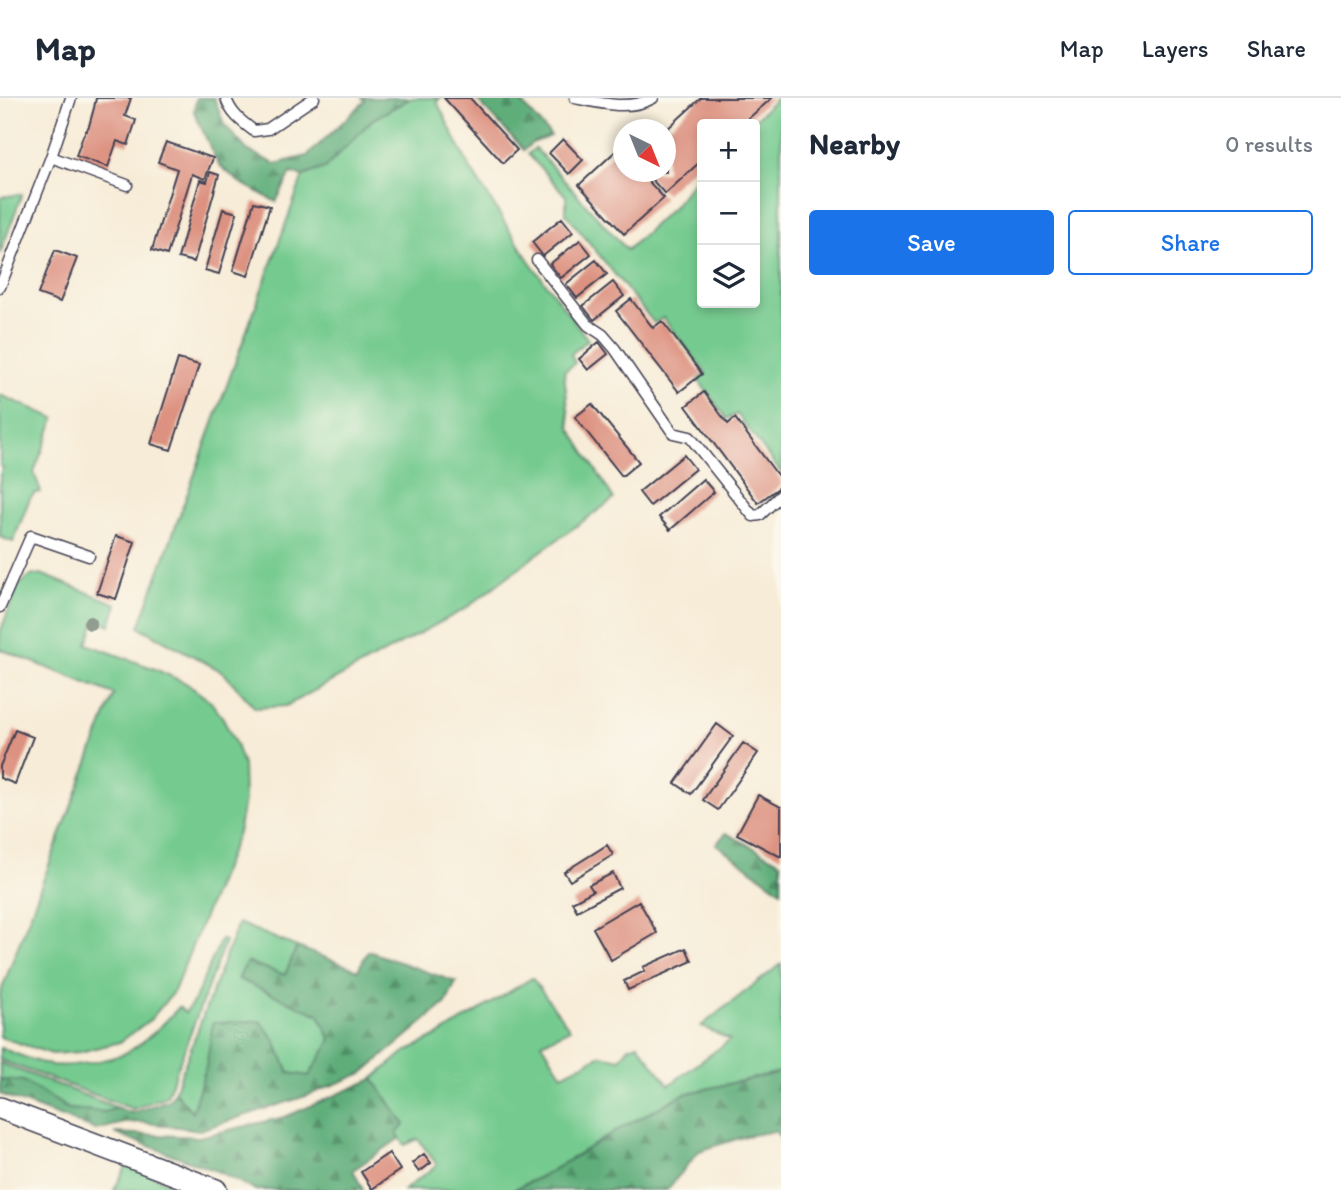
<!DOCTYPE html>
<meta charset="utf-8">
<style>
body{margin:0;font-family:Itim,sans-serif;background:#f2f2f3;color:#1f2937}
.controls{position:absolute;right:21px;top:21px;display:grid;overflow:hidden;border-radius:7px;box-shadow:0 4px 10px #0003}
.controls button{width:63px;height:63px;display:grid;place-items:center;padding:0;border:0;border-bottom:2px solid #e0e1e3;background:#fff;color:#1f2937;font:35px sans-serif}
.compass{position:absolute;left:613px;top:21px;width:63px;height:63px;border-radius:50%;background:#fff;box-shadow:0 4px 10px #0003;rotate:137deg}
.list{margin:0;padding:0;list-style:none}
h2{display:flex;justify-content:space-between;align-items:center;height:91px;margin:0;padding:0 28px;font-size:30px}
h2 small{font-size:23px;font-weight:400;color:#747a83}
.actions{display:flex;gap:14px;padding:21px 28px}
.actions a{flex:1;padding:16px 0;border:2px solid #1a73e8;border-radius:7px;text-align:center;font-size:24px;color:#1a73e8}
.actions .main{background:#1a73e8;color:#fff}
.icon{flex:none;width:38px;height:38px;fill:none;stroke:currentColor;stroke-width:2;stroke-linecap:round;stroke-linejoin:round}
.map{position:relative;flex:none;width:781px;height:1092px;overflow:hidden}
header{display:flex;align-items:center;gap:42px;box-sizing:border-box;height:98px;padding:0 35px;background:#fff;border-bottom:2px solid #e0e1e3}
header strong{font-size:33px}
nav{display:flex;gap:38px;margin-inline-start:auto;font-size:24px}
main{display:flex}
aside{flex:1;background:#fff}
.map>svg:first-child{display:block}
</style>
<header>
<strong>Map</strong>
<nav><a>Map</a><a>Layers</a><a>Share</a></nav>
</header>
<main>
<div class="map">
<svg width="781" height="1092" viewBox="0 0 781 1092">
<defs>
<pattern id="forest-firs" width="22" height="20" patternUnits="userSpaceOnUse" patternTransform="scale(1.75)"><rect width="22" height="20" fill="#5fae7a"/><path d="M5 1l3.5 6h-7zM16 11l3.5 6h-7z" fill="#4e8d65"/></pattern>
</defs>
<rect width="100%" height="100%" fill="#fbf7ec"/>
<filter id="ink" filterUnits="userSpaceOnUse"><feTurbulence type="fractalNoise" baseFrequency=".0143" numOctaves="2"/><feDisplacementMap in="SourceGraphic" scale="14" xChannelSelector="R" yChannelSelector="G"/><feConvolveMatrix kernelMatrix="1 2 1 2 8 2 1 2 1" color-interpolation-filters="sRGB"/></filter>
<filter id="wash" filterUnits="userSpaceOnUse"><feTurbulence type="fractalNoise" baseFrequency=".00686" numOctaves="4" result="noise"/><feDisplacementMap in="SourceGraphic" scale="28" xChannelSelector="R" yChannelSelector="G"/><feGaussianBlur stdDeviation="1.57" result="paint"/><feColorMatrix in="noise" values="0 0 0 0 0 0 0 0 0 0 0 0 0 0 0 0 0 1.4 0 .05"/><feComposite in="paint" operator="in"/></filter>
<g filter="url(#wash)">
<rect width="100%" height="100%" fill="#f7ecd7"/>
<path fill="#74ca8f" stroke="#4b7665" stroke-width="2" d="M411,0H440L437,4L470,70L530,164L588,242L571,256L575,265L564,274L570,330L614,401L536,457L465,511L286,608L255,610L223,574L139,529L303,78L325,70L373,21Z
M777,0H781V375L737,316L727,321L698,282L706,275L663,220L654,225L566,116V98L528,56L535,50L627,152L673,109L702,72V205H755V26H750Z
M22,96L0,156V99Z
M0,297L55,320L34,374L41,394L35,395L30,400L13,444L0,439V377L3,369L0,368Z
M41,476L117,506L110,527L96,521L87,546L155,571L186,585L210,603L223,620L236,647L243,667L244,703L238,735L174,893L151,921L120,944L80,954L52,956L0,939V896L114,596L0,551V534L18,488L30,478Z
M238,825L297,849L285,877L247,864L319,916L331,942L309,978L289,975L275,942L214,925L206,969L192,1015L177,996L174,995Z
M221,841L225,843L167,998L133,1011L0,962V950C15,955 31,962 46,966C66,971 114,962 131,952C150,940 165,925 179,909L185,915L195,901Z
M781,866V974L684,996L623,1029L546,1076L513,1092H404L437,1067L418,1041L405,1047L396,1035L405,1027L373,981L403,955L437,938L532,880L570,931L542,945L562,977L601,957L620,961L629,949L638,946L669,987L730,942L701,928Z
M0,965L118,1010L105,1014L69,1011L23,983L0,982Z
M127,1067L167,1084L171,1089V1092H114Z"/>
<path fill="url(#forest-firs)" stroke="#40685a" stroke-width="2" d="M196,0H214L224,26L247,52L275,66L307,58L365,3L362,0H411L373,21L325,70L303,78L291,75L276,104L239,84L218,66L194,14Z
M475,0H518L551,38L532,45L524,52Z
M726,735L781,764V793L716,746Z
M297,849L358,872L368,853L456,884L446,905L363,975L306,998L200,1032L141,1024L124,1025L96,1032L0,996V982L23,983L69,1011L104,1014L118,1010L132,1015L169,1002L174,995L177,996L192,1014L206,969L213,925L260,923L275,942L289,975L309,978L331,942L319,917L238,881L247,864L285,877Z
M781,974V1041L775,1033L746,1038L699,1053L667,1092H513L546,1076L623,1029L684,996Z
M373,981L405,1027L397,1035L400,1040L353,1072L363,1092H256L219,1074L114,1035L199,1039L285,1019Z"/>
<g id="blocks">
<path fill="#dd9180" d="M96,0H131L125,18L136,22L128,47L117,43L108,69L76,58L83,38L89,28L94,10Z
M444,0H470L517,52L503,65Z
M701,0H772L742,26H702V62L665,96L645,74H666V41L671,36L667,31Z
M563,41L583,62L569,76L549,55Z
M166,44L213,60L205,81L192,76L167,157L152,152L177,71L158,64Z
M619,50L624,55V74H640L664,100L624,136L579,87Z
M210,74L219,77L194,164L178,160L200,82L207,84Z
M254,104L270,108L248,178L233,173Z
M223,111L237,115L219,176L205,172Z
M562,120L573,134L543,158L532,144Z
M580,142L591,156L561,180L550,166Z
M55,152L77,160L60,204L38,196Z
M596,162L607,176L577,200L566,186Z
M613,184L624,198L594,222L583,208Z
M631,201L653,230L662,223L702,276L679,294L616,213Z
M599,244L608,256L588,272L579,261Z
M178,261L199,267L171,352L151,346Z
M704,294L728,326L735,320L781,382V388L758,405L686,308Z
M592,306L639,364L622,378L575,319Z
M684,357L695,371L650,408L639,394Z
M703,381L714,394L670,432L659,419Z
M116,438L135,444L116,501L97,495Z
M717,626L733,638L691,696L675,685Z
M15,632L33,639L15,686L0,680V668Z
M743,645L758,655L718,712L703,702Z
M758,697L781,709V759L737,736Z
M607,747L613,757L570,783L564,774Z
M613,775L620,790L577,813L572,804L593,793L589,787Z
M639,803L657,835L611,862L593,830Z
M686,850L692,863L628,892L624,883L645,873L643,869Z
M389,1055L400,1072L372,1091L361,1074Z
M424,1056L431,1065L419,1074L412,1065Z"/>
</g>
</g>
<g filter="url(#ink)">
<use href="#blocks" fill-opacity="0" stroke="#424052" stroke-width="2"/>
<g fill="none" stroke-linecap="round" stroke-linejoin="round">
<defs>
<path id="service" d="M226,0C230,15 242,24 254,33L268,31L314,0
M575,0C599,5 630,13 653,0
M51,59L127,87
M537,162L588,227L603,237L615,251L673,335L690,339L753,418L760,417L781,397
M0,189L51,59L71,0
M0,509L31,438L89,458"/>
<path id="minor" d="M0,1010L216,1092"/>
</defs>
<use href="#service" stroke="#424052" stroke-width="13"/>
<use href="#minor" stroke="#424052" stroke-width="24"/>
<use href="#service" stroke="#fff" stroke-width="10"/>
<use href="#minor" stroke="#fff" stroke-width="21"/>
</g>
<circle fill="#929d91" cx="90" cy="525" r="7"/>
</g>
</svg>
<div class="controls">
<button>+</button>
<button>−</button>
<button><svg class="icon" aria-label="layers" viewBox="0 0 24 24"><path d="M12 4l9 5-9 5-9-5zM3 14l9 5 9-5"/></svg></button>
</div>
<svg class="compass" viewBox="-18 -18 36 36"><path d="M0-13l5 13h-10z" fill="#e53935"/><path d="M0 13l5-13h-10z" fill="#747a83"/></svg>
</div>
<aside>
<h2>Nearby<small>0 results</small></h2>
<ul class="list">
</ul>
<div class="actions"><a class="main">Save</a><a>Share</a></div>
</aside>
</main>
